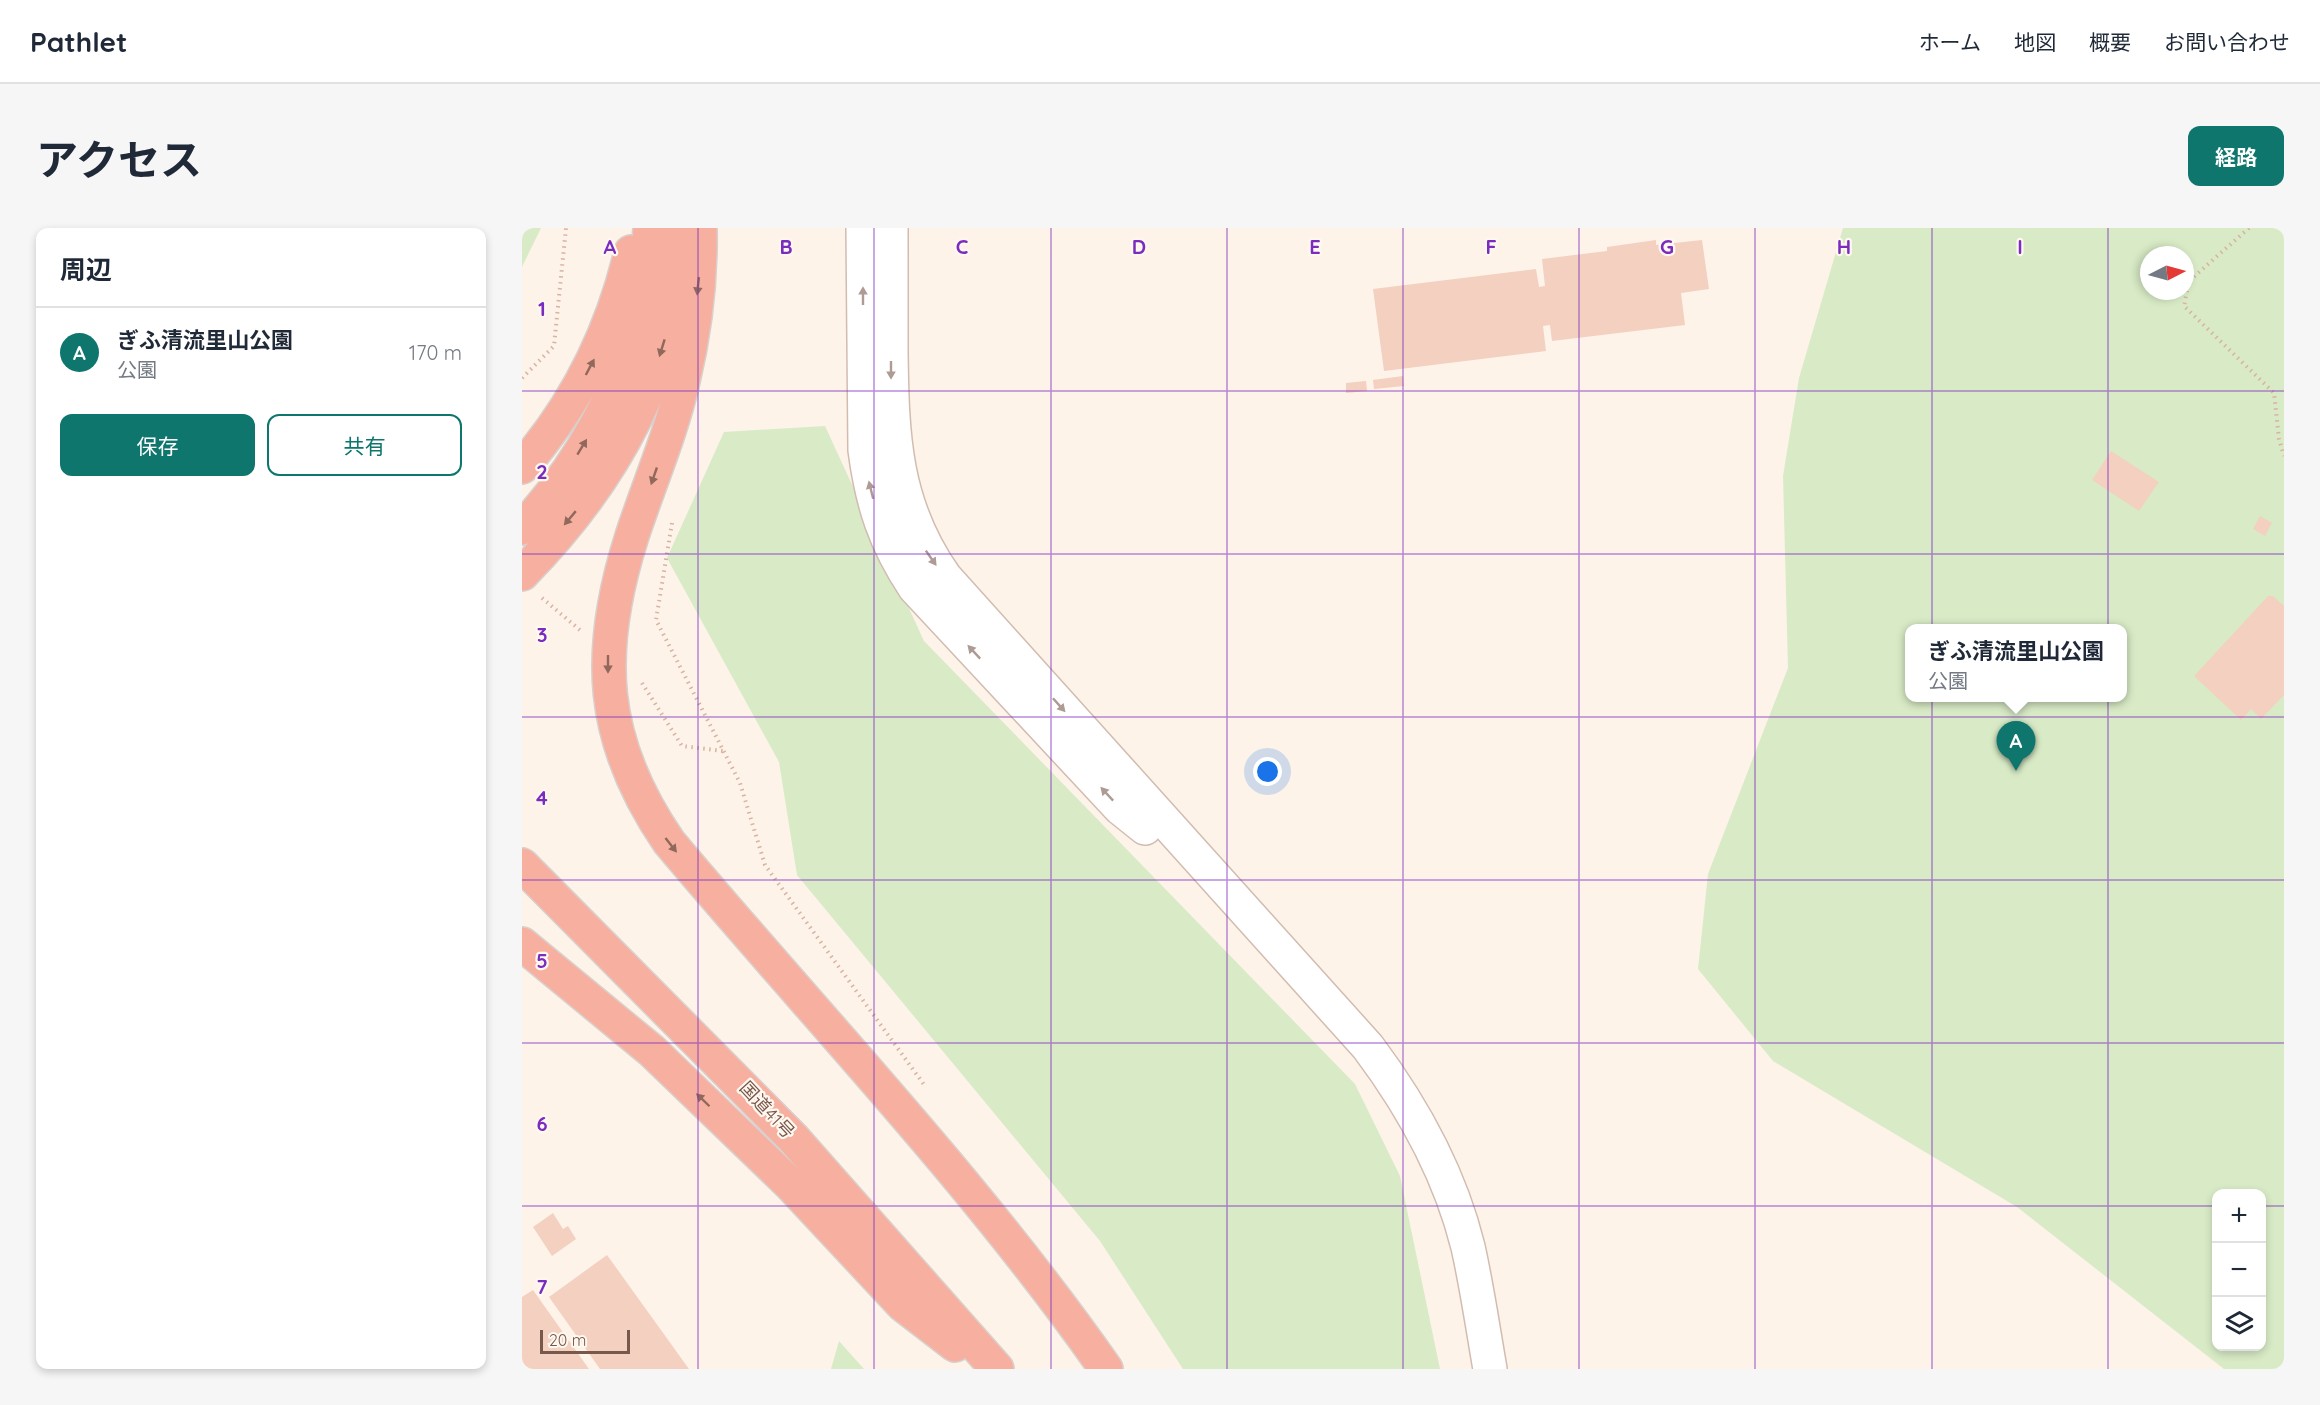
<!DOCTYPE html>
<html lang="ja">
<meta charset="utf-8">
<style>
body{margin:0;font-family:Quicksand,"Noto Sans JP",sans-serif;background:#f6f6f7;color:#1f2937}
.controls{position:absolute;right:18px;bottom:18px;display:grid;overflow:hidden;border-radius:12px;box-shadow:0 3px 9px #0003}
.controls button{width:54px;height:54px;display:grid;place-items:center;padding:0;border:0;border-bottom:2px solid #e0e1e3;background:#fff;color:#1f2937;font:30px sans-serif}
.compass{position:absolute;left:1618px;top:18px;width:54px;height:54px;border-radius:50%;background:#fff;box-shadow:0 3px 9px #0003;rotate:84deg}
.scale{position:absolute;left:18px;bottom:15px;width:90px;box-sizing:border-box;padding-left:6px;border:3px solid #78584b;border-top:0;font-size:16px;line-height:21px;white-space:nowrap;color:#78584b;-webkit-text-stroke:4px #fff8f0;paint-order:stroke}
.you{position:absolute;left:746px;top:544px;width:21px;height:21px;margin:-15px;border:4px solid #fff;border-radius:50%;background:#1a73e8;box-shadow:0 0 0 9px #1a73e833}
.badge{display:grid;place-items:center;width:39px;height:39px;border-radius:50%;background:#0f766e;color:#fff;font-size:20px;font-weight:700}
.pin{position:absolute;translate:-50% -50px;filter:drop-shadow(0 2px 3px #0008)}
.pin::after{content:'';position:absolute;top:32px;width:21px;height:18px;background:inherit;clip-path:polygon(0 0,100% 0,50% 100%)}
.popup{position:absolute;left:1383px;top:396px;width:222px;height:78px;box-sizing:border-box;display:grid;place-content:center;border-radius:12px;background:#fff;filter:drop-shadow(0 2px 4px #0005);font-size:20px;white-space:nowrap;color:#747a83}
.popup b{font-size:22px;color:#1f2937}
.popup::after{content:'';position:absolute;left:50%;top:100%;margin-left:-12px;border:12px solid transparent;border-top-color:#fff}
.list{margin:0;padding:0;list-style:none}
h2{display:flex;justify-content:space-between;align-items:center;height:78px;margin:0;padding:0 24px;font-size:26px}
h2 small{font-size:20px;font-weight:400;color:#747a83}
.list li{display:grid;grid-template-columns:39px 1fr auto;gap:18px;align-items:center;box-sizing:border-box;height:90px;padding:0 24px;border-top:2px solid #e0e1e3}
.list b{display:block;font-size:22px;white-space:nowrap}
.list p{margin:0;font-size:20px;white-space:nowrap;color:#747a83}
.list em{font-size:20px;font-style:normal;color:#747a83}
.actions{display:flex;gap:12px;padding:18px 24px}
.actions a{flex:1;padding:14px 0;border:2px solid #0f766e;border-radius:12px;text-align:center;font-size:21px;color:#0f766e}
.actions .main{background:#0f766e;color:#fff}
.icon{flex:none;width:33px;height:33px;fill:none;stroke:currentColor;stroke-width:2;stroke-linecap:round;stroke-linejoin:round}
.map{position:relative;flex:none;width:1762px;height:1141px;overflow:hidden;border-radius:12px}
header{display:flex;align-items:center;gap:36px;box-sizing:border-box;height:84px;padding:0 30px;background:#fff;border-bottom:2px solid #e0e1e3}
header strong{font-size:28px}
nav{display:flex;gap:33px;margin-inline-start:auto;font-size:21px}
.intro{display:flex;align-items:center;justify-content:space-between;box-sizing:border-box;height:144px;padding:0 36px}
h1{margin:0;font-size:42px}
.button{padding:15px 27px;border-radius:12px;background:#0f766e;color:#fff;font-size:21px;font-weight:700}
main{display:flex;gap:36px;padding:0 36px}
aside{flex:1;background:#fff;border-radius:12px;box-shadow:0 3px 9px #0003}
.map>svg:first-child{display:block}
</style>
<header>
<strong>Pathlet</strong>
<nav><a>ホーム</a><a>地図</a><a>概要</a><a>お問い合わせ</a></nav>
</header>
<div class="intro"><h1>アクセス</h1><a class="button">経路</a></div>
<main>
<aside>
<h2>周辺<small></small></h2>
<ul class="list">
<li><span class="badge">A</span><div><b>ぎふ清流里山公園</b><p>公園</p></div><em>170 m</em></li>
</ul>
<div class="actions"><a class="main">保存</a><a>共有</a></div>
</aside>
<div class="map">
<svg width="1762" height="1141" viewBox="0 0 1762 1141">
<rect width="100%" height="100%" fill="#fdf3e9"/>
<path fill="#d8ebc6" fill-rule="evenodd" d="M0,0H19L0,39Z
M1321,0H1762V1141H1702L1495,979L1251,833L1176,741L1186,646L1266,440L1261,248L1277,150ZM1627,27H1663V63H1627ZM1388,400H1600V470H1388ZM1694,966H1740V1118H1694Z
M303,198L402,413L833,856L878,948L918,1141H661L578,1013L275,647L257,534L145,330L202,204Z
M317,1113L342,1141H309Z"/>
<path fill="#f3d0c0" d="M1134,12V17L1180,12L1187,61L1159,65L1163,97L1030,113L1028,97L1021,98L1024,123L862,143L851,61L1014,41L1017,59L1023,58L1020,31L1085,23V19Z
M881,148L882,158L852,161L851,152Z
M844,153L845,163L824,165V155Z
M1589,223L1637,254L1617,283L1570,252Z
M1738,288L1750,295L1743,308L1731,301Z
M1746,368H1751L1762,378V467L1739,491L1729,481L1719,492L1672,448Z
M31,985L41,1001L46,998L54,1011L30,1028L11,999Z
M85,1027L167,1141H78L27,1069Z
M11,1062L67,1141H0V1069Z"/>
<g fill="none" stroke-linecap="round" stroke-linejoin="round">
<defs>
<path id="minor" d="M341,0L343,222C350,276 363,315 393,360L598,580L623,600
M369,0C369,41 369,82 369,123C370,208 372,277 423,349L846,819C891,879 928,946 946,1019C955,1059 961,1101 968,1141"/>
<path id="highway" d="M178,0C179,51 173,103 161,153C149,206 127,256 110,308C73,424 77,512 147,614C294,789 453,954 584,1141
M0,239C54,177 90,104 109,24
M0,300C57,240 102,158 120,77C126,52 126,26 128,0
M0,346C64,281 118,202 142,114C152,78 155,41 157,5
M0,637L271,910L475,1141
M0,716L130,823L268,956L381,1077L433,1117"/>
</defs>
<use href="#minor" stroke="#d2bcb0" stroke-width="36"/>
<use href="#highway" stroke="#d9d0cd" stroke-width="36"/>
<path stroke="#d8b3a2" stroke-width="4" stroke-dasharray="1.5 4.5" stroke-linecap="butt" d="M1727,0L1667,53L1662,78L1752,165L1757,211L1762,228
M0,150L32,118L44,0
M150,295L134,392L218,555L243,637L403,858
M20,370L58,402
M120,455L160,518L201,523"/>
<use href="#minor" stroke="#fff" stroke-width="33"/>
<use href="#highway" stroke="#f7af9f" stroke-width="33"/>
</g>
<defs><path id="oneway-solid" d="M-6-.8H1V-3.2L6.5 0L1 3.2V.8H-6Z" transform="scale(1.5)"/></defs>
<g fill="#91695c">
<use href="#oneway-solid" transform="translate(176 58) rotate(96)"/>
<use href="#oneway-solid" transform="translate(140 120) rotate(107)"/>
<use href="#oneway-solid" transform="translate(68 139) rotate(-62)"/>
<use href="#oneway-solid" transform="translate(60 219) rotate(-59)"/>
<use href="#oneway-solid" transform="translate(132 248) rotate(109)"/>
<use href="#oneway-solid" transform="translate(48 290) rotate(130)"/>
<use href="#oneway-solid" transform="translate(86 436) rotate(90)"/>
<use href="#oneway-solid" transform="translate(149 617) rotate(52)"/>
<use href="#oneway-solid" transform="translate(181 872) rotate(-136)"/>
</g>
<g fill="#ae9b93">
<use href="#oneway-solid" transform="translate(341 68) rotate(-90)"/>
<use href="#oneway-solid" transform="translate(369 142) rotate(90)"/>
<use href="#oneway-solid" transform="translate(349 262) rotate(-104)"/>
<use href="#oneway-solid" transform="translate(409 330) rotate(55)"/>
<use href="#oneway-solid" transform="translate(452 424) rotate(-133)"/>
<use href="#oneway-solid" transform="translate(537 477) rotate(48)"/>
<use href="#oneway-solid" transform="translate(585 566) rotate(-133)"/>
</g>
<path fill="none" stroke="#7b2cbf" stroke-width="1.5" stroke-opacity="0.55" d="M176,0V1141M352,0V1141M529,0V1141M705,0V1141M881,0V1141M1057,0V1141M1233,0V1141M1410,0V1141M1586,0V1141M0,163H1762M0,326H1762M0,489H1762M0,652H1762M0,815H1762M0,978H1694M1740,978H1762"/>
<g text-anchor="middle" stroke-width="4.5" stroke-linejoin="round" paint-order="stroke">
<g font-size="18" fill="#78584b" stroke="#fff8f0">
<text transform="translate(245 882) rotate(47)" y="6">国道41号</text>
</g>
</g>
<g font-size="20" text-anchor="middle" font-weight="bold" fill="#7b2cbf" stroke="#fff8f0" stroke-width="4.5" stroke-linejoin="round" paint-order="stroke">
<text x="88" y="26">A</text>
<text x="264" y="26">B</text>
<text x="440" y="26">C</text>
<text x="617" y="26">D</text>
<text x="793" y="26">E</text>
<text x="969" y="26">F</text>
<text x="1145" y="26">G</text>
<text x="1322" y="26">H</text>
<text x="1498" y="26">I</text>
<text x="20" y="88">1</text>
<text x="20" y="251">2</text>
<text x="20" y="414">3</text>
<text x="20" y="577">4</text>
<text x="20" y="740">5</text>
<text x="20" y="903">6</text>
<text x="20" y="1066">7</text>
</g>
</svg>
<div class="controls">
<button>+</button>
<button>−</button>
<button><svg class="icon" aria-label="layers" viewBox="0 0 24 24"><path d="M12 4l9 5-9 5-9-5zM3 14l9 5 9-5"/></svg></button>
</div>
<svg class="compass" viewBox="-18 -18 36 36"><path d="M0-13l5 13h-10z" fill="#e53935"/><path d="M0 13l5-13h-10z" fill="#747a83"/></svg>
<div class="scale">20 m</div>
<div class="you"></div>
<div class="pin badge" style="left:1494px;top:543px">A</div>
<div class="popup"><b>ぎふ清流里山公園</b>公園</div>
</div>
</main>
